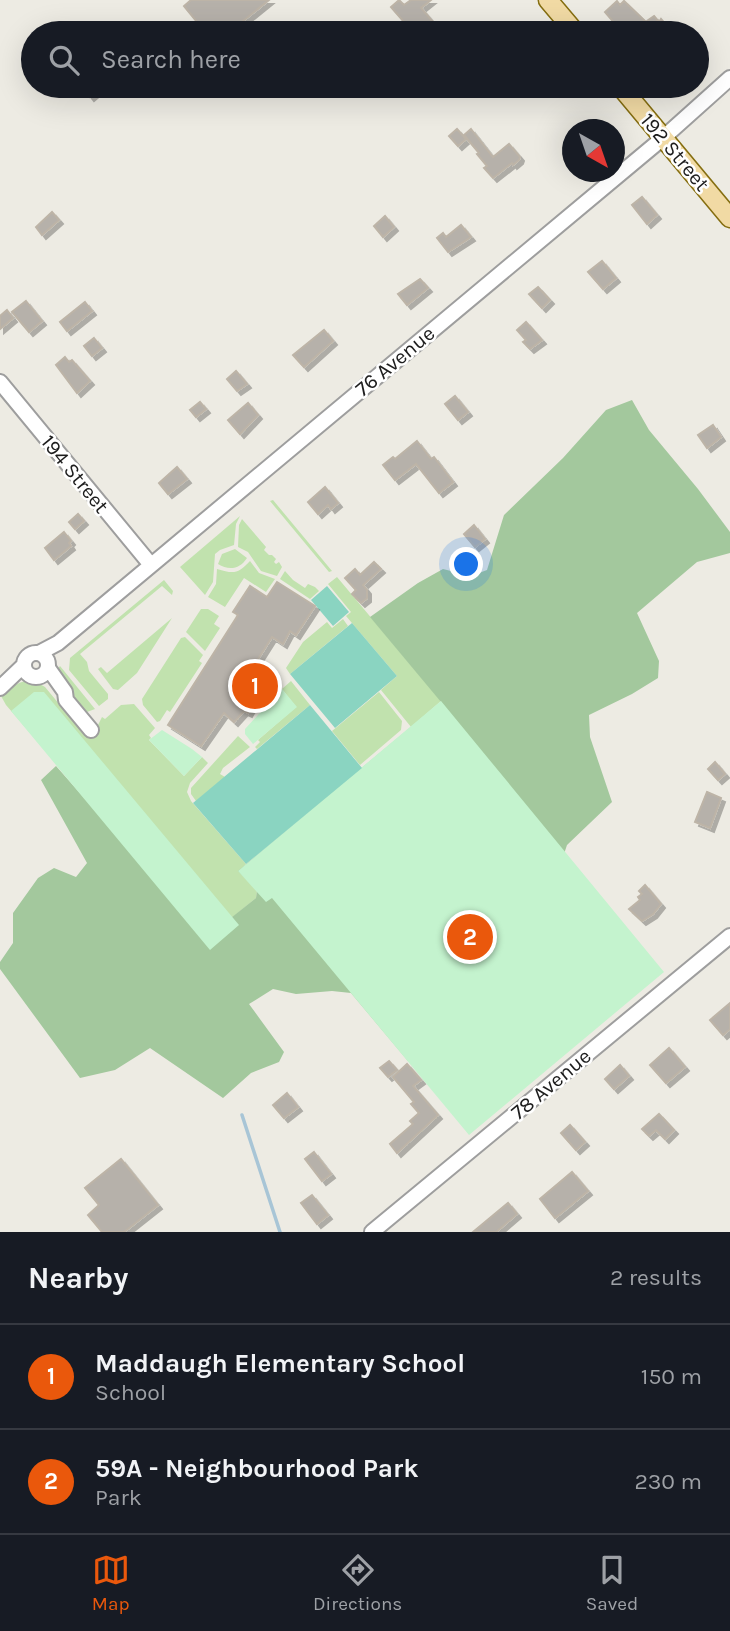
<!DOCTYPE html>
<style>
body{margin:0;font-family:Karla,sans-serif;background:#242831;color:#f1f3f6}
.compass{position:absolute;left:562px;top:119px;width:63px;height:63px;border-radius:50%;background:#171b24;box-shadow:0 7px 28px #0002;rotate:140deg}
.you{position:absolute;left:467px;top:565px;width:24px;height:24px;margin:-18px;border:5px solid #fff;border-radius:50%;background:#1a73e8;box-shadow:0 0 0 10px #1a73e833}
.badge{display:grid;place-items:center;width:46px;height:46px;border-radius:50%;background:#ea580c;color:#fff;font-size:23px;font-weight:700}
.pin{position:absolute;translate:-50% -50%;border:4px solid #fff;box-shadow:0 2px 7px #0006}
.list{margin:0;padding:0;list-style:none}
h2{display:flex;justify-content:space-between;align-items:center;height:91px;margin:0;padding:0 28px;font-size:30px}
h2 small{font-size:23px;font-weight:400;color:#9ea1a6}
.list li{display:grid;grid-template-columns:46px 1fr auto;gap:21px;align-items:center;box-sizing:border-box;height:105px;padding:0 28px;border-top:2px solid #363941}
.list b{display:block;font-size:26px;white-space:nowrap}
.list p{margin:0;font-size:23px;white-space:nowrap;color:#9ea1a6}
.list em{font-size:23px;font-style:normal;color:#9ea1a6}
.icon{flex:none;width:38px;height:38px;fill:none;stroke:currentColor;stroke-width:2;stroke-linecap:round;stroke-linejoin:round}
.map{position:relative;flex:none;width:730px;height:1232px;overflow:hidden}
.search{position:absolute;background:#171b24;box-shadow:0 7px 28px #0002;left:21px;right:21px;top:21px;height:77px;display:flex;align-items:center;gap:18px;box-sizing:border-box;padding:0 24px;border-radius:38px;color:#9ea1a6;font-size:26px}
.sheet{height:301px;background:#171b24}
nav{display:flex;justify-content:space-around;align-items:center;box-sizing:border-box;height:98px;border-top:2px solid #363941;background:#171b24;font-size:19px;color:#9ea1a6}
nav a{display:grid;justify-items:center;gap:4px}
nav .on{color:#ea580c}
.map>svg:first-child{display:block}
</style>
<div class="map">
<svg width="730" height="1232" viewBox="0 0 730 1232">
<defs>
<filter id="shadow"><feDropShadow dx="4" dy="4" stdDeviation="0" flood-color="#0004"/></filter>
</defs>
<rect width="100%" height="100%" fill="#edebe3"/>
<path fill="#c1e2ae" d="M273,500L332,571L329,572L270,501Z
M240,516L236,524L234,545L220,550L215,554L213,582L205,595L180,567Z
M242,519L266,547L264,550L269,555H272L276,559L274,562L276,564L279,562L282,567L277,576L261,571L248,552L238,547L239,525Z
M235,549L247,558C240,569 229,571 218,564L222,554Z
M250,561L259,573L275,579L266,592L244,578L225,607L208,597L216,584L217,569C234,574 238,574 250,561Z
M285,571L293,580L305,588L308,584L315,587L319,591L310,599L280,579Z
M337,577L441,701L411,727L381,690L397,676L346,616L351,612L328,584Z
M164,580L173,591L172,595L162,586L80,654L87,662L89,671L108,694V699L99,706L69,670L70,658Z
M201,609H208L219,616L214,624L220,628L205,651L186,632Z
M172,618L137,673L118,690L113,689L98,669L101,667L107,673Z
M343,619L348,626L290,674L286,668L303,642L327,622L332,628Z
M185,637L203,655L199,661L202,663L170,712L167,710L160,721L157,722L143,705L142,699L181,638Z
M60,666L95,709L87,712L54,673Z
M33,680L45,687L85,735L98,725L102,717L105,719L121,705L134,704L155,728L149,735L151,738L149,740L184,776L202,757L208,763L190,783L187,792L191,801L246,864L239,871L257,890L256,898L207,938L6,705L1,696C12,686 19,681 33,680Z
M291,681L310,705L257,749L255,747L260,742L258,740L296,707L282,689Z
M379,692L402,721L401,730L360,765L332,731Z
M238,736L250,747L223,768L220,774L225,777L196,801L191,794V788Z"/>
<path fill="#a3c89d" d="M632,400L649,430L698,489L730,532V553L697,562L637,613L659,661L658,678L632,694L589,715L590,737L612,802L567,845L548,902L408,1061L351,993L332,991L296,994L273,989L249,1004L284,1052L279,1062L251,1073L223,1098L150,1048L115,1070L80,1078L0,969V962L13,943V913L38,878L54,868L76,877L87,863L41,780L56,766L207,937L256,898L257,890L238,871L441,702L370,617L418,583L443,569L471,576L487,570L504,515L563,458L606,410Z"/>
<path fill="#c4f3ce" d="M282,689L297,707L253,744L245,734V729Z
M34,692H44L239,925L210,950L11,711Z
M441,701L664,972L469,1135L272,898L266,902L238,871Z
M162,730L192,749L202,757L184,776L149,740Z"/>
<path fill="#8ad4c1" d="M327,586L349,612L333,626L311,600Z
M352,623L397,676L335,728L290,674Z
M310,705L362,768L246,864L193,803Z"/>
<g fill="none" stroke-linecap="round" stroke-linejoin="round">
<path stroke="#a8c5d6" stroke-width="3.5" d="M242,1115L280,1232"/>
</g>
<path fill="#b6b1aa" stroke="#bdb4a7" stroke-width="2" filter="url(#shadow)" d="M191,0H269L228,33H206L184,6Z
M399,0L404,5L411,0H431L421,8L433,22L420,33H393L405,23L391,7Z
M617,1L620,5L624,1L648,24L637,33H623L605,12Z
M654,16L659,22L661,19L673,33H657L647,21Z
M81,86H103L90,97Z
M457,129L466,139L458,146L449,136Z
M471,129L493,157L509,144L520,157L519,160L513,165L512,163L493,178L484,168L487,166L477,154L479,153L464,135Z
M642,197L657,215L647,224L632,205Z
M52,212L59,220L42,235L36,227Z
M385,216L394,227L383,237L374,226Z
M461,225L471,237L448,252L437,238L443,233L446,237Z
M602,261L616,278L603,289L588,272Z
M420,279L428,288L407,305L398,294Z
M538,287L550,300L542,308L529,294Z
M26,301L42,321L29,332L12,312Z
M85,302L92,311L67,331L60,322Z
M7,310L13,318L0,329V316Z
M526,322L542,340L530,349L523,342L526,340L517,330Z
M324,330L333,341L304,367L293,355Z
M94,338L102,348L92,356L84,346Z
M65,357L69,362L72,360L90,381L77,393L56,365Z
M236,371L247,384L237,391L227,379Z
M455,396L468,412L458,420L445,404Z
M200,402L206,409L196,417L190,410Z
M248,403L258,415L240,434L228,420Z
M713,425L721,437L707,448L698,435Z
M417,441L431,459L434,457L453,482L439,493L416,464L395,480L383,465L393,457L395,459Z
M177,467L187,479L168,494L159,483Z
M325,487L338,503L331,509L328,505L318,514L308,502Z
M78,514L84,521L75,529L69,522Z
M474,525L485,539L475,547L464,534Z
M64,532L71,541L69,543L71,546L54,560L45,548Z
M374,562L381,569L363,585L367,590V598L361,603L352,594L356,590L345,578L355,569L360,575Z
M277,582L315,606L296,635L290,631L283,644L272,637L246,678L259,683L253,697L256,699L248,713L244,711L234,722L224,713L201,746L168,725L238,615L233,612L250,586L267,597Z
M715,762L725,774L718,780L708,769Z
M707,792L721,798L710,828L695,822Z
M645,885L661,904L653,914L642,921L629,909L640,900L638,897L642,894L639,891Z
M730,1003V1029L723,1035L710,1020Z
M669,1048L685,1067L666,1083L650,1065Z
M389,1061L397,1070L388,1077L380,1068Z
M407,1064L421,1080L413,1086L438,1115L397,1153L390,1144L413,1124L410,1121L419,1113L411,1104L414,1102L393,1077Z
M620,1065L629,1076L614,1089L605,1079Z
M287,1093L298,1107L284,1118L273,1105Z
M659,1114L674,1130L665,1139L656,1130L649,1136L642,1129Z
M570,1125L585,1142L576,1150L561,1133Z
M314,1152L331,1174L322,1181L305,1159Z
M121,1159L158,1205L124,1232H102L88,1215L99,1205L85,1188Z
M572,1172L588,1191L555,1218L540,1199Z
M312,1195L328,1215L317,1224L301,1203Z
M508,1203L517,1214L496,1232H473Z"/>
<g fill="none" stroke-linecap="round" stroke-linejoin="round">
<defs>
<path id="minor" d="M0,382L151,565
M39,653L58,643L663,138L730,78
M24 665a12 12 0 1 1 24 0a12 12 0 1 1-24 0Z
M48,668L65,692L66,700L91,730
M0,688L24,665
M372,1232L730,936"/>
<path id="major" d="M548,0L576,33
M620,86L730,218"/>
</defs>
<use href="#minor" stroke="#9e9e9e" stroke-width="18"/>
<use href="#major" stroke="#856e10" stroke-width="21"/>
<use href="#minor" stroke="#fff" stroke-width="14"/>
<use href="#major" stroke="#f1daa4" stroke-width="18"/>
</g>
<g text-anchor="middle" stroke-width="5" stroke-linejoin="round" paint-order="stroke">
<g font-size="21" fill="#1d1d1d" stroke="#fff">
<text transform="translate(675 152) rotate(50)" y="7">192 Street</text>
<text transform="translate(395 361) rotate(-40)" y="7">76 Avenue</text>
<text transform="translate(75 474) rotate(51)" y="7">194 Street</text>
<text transform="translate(551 1084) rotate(-40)" y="7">78 Avenue</text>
</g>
</g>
</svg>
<svg class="compass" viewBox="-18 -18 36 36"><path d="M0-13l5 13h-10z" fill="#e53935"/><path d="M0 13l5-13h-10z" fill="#9ea1a6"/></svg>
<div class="you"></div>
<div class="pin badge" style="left:255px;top:686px">1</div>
<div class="pin badge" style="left:470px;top:937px">2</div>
<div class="search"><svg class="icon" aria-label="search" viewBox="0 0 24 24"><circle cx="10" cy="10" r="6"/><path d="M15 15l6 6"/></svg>Search here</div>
</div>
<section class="sheet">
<h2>Nearby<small>2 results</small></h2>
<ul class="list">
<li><span class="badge">1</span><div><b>Maddaugh Elementary School</b><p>School</p></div><em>150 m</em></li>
<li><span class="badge">2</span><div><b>59A - Neighbourhood Park</b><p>Park</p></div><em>230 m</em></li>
</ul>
</section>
<nav>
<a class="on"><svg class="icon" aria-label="map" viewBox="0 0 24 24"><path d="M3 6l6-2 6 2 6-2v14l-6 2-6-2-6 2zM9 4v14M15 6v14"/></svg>Map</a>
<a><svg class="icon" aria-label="directions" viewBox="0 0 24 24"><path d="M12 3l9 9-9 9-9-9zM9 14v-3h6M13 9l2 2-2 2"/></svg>Directions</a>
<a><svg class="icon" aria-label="saved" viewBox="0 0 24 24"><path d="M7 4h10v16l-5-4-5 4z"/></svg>Saved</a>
</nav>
